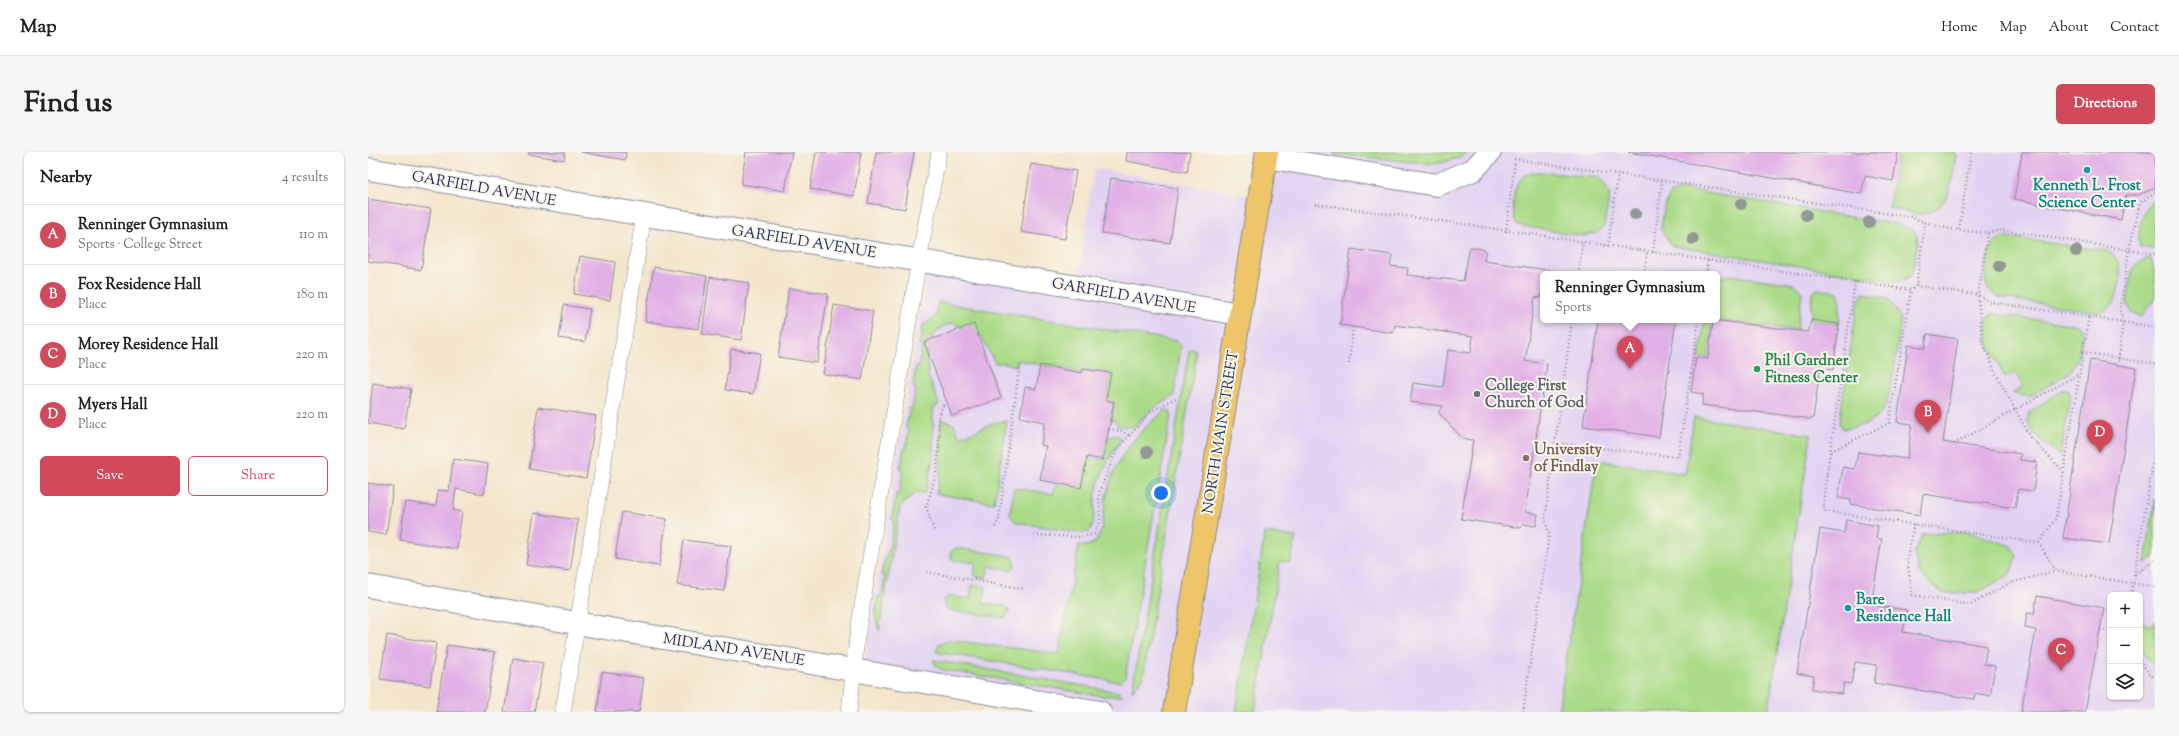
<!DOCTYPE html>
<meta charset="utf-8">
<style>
body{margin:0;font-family:"Sorts Mill Goudy",serif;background:#f6f6f6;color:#202124}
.controls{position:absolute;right:12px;bottom:12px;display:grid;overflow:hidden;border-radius:6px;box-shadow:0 1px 3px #0004}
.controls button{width:36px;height:36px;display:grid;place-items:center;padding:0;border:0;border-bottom:1px solid #e0e0e0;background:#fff;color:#202124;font:20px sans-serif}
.you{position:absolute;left:793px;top:341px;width:14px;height:14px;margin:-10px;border:3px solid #fff;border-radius:50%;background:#1a73e8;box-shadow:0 0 0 6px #1a73e833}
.badge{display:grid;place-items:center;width:26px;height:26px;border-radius:50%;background:#d1495b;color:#fff;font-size:13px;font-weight:700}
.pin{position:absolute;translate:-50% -33px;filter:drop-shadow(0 1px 2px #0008)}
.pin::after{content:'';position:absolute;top:21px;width:14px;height:12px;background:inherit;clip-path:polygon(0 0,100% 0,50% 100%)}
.popup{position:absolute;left:1172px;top:119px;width:180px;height:52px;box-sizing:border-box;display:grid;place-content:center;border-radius:6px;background:#fff;filter:drop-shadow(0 1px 3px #0005);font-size:13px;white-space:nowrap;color:#757577}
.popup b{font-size:15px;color:#202124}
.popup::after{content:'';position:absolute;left:50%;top:100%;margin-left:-8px;border:8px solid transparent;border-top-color:#fff}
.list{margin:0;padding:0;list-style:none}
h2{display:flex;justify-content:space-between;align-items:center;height:52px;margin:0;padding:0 16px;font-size:17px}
h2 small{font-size:13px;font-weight:400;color:#757577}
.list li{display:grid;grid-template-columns:26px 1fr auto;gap:12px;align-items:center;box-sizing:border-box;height:60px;padding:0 16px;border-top:1px solid #e0e0e0}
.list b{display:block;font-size:15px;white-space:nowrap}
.list p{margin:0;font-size:13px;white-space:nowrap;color:#757577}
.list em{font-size:13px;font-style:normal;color:#757577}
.actions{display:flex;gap:8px;padding:12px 16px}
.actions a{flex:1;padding:9px 0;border:1px solid #d1495b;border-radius:6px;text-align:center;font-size:14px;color:#d1495b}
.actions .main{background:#d1495b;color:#fff}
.icon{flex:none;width:22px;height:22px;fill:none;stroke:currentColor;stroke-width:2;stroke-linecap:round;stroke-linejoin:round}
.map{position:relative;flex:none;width:1787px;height:560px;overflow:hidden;border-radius:6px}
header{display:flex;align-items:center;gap:24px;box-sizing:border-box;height:56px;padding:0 20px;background:#fff;border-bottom:1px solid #e0e0e0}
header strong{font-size:19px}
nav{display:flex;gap:22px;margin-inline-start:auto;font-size:14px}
.intro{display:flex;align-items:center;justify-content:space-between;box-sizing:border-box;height:96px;padding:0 24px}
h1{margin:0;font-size:28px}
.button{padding:10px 18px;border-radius:6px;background:#d1495b;color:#fff;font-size:14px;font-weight:700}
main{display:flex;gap:24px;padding:0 24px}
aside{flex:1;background:#fff;border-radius:6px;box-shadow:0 1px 3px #0004}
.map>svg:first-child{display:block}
</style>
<header>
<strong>Map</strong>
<nav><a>Home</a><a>Map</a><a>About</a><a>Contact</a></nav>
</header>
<div class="intro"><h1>Find us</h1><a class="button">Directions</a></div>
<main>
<aside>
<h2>Nearby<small>4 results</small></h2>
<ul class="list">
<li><span class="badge">A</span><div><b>Renninger Gymnasium</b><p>Sports · College Street</p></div><em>110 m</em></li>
<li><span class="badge">B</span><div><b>Fox Residence Hall</b><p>Place</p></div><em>180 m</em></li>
<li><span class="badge">C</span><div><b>Morey Residence Hall</b><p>Place</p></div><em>220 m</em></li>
<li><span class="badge">D</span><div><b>Myers Hall</b><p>Place</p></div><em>220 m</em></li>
</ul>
<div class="actions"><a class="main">Save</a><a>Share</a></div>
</aside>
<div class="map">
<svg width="1787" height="560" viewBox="0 0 1787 560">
<rect width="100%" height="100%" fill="#fbf7ec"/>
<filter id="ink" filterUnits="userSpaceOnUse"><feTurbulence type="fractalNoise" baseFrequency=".025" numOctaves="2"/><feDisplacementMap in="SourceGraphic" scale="8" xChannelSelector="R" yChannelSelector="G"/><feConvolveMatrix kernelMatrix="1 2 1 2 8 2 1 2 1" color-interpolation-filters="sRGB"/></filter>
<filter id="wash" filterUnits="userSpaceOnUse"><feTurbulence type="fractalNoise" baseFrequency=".012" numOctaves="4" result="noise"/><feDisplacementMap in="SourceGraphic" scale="16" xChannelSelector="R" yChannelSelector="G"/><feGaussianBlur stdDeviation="0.9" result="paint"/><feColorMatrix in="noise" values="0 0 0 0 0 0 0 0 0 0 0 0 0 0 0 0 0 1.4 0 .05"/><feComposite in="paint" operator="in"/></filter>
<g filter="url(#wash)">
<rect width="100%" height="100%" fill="#f4e6cd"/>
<path fill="#e3d3f2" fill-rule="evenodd" d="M899,0H1787V560H730L495,519L561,110L709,134L726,16L891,45ZM1175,122H1349V168H1175ZM1742,443H1772V545H1742Z"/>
<path fill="#abdb88" stroke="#638573" d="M966,0H1100C1088,8 1076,11 1062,12L966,2Z
M1530,0H1588C1585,22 1584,59 1554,62C1544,62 1531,58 1521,56Z
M1172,20L1231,26L1237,33L1242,42L1236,74L1229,81L1214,84L1149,73C1143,63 1144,37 1152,28C1157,21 1164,21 1172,20Z
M1315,37L1537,74L1548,81L1550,89L1544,123L1532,130L1304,94L1293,77L1296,56L1302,42Z
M1787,46V97L1772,95C1768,83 1775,53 1787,46Z
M1638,85L1740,99C1758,108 1752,137 1745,152L1736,159L1729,160L1629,145L1620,137L1617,128L1621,98L1629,88Z
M1782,106L1787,120V149L1780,155L1773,165L1763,160L1759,151L1764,119L1773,109Z
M1362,123L1426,132L1434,140L1429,178L1348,168L1349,127Z
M1449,137L1470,140L1472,147L1471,172L1443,168L1444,141Z
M1495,141L1520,147L1533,166C1530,188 1525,247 1512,262C1504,272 1487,275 1475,277L1471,271L1489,154Z
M570,150L809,189L813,195L806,244L781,259L766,275L750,274L748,270L743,268L746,250L738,248L743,221L716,217L714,221L650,208L648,214L637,211H627L613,184L585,171L576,174L565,183L559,203L560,223L571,252L565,257V307L557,341H547L532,355L511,479L507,463L510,444H513L517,424L513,423L518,403H520L526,370L524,368L528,342H531L535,318L532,317L536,297H538L541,277L538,276L542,256L544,257L548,236L545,235L548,215H551L554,195L552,194L555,173L568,164Z
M1625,162L1710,173L1715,180L1709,208L1702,220L1661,245L1645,241L1655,234L1647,221L1637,226L1621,193L1618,166Z
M1337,168H1345L1340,207L1331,205Z
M827,197L828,206L775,526L764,539L821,198Z
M1696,237L1701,239L1703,244L1692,304L1668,284L1659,269L1661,261Z
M798,258L802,259L803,263L757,526L752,530L568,500L571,492L582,488L691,502L711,393L719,394L728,390C736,376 735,361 738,345C747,305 767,283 798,258Z
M1326,265L1443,283L1400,560H1190L1229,308L1317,322Z
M573,267L586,272L592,284C610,282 620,268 639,269L626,351L568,342L572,323Z
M750,283L753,288C743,300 731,325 728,341C725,354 729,368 721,380L711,381L648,370L642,363L646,336L685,342L689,331L719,305L735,308L740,285Z
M1787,347V404L1777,411Z
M1600,380L1642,393L1649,404L1641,423L1609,441H1574L1552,422L1546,401L1555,382Z
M897,381L928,385L922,411L912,409L887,560H868Z
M588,396L644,404L647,409L646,416L642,418L621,414L618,426L606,424L608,411L586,408L583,406V400Z
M604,433L618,435L615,451L637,454L641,458L637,466L580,458L576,453V447L582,444L602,447Z
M1772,467L1779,473H1784L1787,469V514C1770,498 1772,489 1772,467Z
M565,508L751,540L754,544H734L575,518L568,514Z"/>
<g id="blocks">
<path fill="#e1b0e6" d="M161,0H197L196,8L160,2Z
M213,0H258L257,8Z
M378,0H424L417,39L373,32Z
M448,0H493L486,44L442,37Z
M508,0H546L537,57L500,51Z
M759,0H822L819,20L758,9Z
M1260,0H1530L1525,29L1497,24L1493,42Z
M1654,0H1787V36L1770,43H1758L1753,68L1646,47Z
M663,12L708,19L697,87L653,80Z
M743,26L810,36L802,91L734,81Z
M0,47L63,57L53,118L0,109Z
M1102,95L1118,98L1116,109L1187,119L1186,122H1175L1173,146L1167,145L1157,209L1179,212L1157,360L1170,362L1168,374L1154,372L1153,376L1093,367L1105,288L1095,287L1070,260L1075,254L1042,250L1045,231L1075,235L1080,198L1103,201L1105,184L1027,173L1025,181L972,173L983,97L1024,103L1022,114L1040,116L1039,123L1095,129Z
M212,104L247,110L242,148L206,142Z
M286,115L339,124L331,177L277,169Z
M342,125L381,131L373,188L334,182Z
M421,136L460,142L449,211L410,205Z
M196,153L222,157L217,190L191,186Z
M466,153L505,159L494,228L455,222Z
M1230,168H1308L1291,285L1215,274Z
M1345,168L1441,180L1443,168L1471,172L1465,218L1452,216L1445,267L1334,253L1335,242L1323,240L1328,205L1340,207Z
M606,172L633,246L584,264L556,190Z
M1559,182L1590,187L1575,290L1653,302L1652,308L1669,310L1665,339L1650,337L1647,356L1555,342L1552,363L1482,352L1483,348L1470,346L1475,315L1487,317L1490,300L1539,307L1544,272L1529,270L1540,193L1557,196Z
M363,197L392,201L385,242L357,238Z
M1722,208L1768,216L1741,392L1695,386Z
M672,213L714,221L715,217L743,221L738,248L746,250L735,308L719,305L713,336L672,328L678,294L673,293L677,270L652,265L657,235L668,237Z
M5,231L43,237L36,277L0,271Z
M170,255L228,264L218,326L161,317Z
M85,307L120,312L116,342L88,337L85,358L94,360L89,397L32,388L37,350L68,354L70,338L81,339Z
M0,331L25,335L18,383L0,380Z
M254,360L299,367L291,414L247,407Z
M166,361L210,368L202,419L158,413Z
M1478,368L1510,374L1508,386L1514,387L1503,453L1539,458L1535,480L1619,494L1616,512L1627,514L1622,544L1607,541L1606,547L1506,531L1509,513L1487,510L1483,532L1476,531L1474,542L1444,537L1446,524L1429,521L1452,377L1476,381Z
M316,388L363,394L356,439L309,433Z
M1669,444L1736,456L1717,560H1653L1668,478L1657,476L1659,461L1666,462Z
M19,483L68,491L62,534L12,527Z
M79,493L127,500L117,560H68Z
M145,506L175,511L166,560H136Z
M234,520L276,526L271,560H229Z"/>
</g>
</g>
<g filter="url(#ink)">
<use href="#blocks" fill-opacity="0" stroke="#888a96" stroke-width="1"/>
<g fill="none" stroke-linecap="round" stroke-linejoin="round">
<defs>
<path id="service" d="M195,560L276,63
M481,560L489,485L551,108L571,0"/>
<path id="minor" d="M0,17L872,162
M0,434L225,474L732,560"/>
<path id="tertiary" d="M898,5L1069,33L1105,18L1122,0"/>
<path id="primary" d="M806,560L899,0"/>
</defs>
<use href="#service" stroke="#888a96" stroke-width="16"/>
<use href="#minor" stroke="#888a96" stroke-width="24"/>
<use href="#tertiary" stroke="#888a96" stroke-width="24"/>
<use href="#primary" stroke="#888a96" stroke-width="24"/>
<path stroke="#888a96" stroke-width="2.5" stroke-dasharray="1 3" stroke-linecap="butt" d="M1146,7L1544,65C1566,76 1610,84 1634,78L1787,102
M1787,40L1772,51L1761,98L1752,157L1755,169L1751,206L1787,212
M947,52L1081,70L1543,138L1548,134L1610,143L1623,150L1787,175
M1591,77L1603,0
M1138,80L1147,10
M1620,81L1610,143L1614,188L1627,220L1662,285L1695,319
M1240,94L1250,22
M1285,100L1294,29
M1210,122L1215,90
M1276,122L1279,100
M1338,122L1340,109
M1487,130L1456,342V359L1671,391L1688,419L1787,435
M1548,134L1557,72
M1714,200L1751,206L1750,213
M981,212L985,175
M741,277L754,279L762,284
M1187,291L1310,305L1331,168
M1586,292L1711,222
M1463,299L1521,271L1543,138
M1546,372L1539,407L1544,443L1602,453L1642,431L1688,419
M627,375L631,367L652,211
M566,378L558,355C566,333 570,314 571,291C571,274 568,267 576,251
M666,383L712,385L726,382L732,370L731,341L748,299L782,260L809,245
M1671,391L1688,366L1721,164
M559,420L657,437
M1767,422L1787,408
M1763,443L1787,298
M1732,478L1742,479
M1772,508L1781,522L1787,526
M1155,560L1181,382L1177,367L1204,168"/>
<use href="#service" stroke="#fff" stroke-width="15"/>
<use href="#minor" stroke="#fff" stroke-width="22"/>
<use href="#tertiary" stroke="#fff" stroke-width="22"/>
<use href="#primary" stroke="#eec569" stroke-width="22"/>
</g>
<g fill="#909995">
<circle cx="1373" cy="52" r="6"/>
<circle cx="1267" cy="62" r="6"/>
<circle cx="1438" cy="63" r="6"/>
<circle cx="1501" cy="70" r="6"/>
<circle cx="1325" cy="87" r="6"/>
<circle cx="1708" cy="99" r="6"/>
<circle cx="1631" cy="114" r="6"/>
<circle cx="779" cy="300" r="6"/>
</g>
</g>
<g fill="#0f9aa8" stroke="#fbf7ec" stroke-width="1.5">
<circle cx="1719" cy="18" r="4"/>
<circle cx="1480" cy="456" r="4"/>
</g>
<circle fill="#2e9e5b" stroke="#fbf7ec" stroke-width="1.5" cx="1389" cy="217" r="4"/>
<circle fill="#6b7280" stroke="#fbf7ec" stroke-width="1.5" cx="1109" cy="242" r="4"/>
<circle fill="#8d6e63" stroke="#fbf7ec" stroke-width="1.5" cx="1158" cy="306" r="4"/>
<g text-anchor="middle" stroke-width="4" stroke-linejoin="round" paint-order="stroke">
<g font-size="15" font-weight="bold" fill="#0d838f" stroke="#fbf7ec">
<text x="1719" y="38">Kenneth L. Frost<tspan x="1719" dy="17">Science Center</tspan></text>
<text x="1488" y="452" text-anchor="start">Bare<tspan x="1488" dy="17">Residence Hall</tspan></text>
</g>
<g font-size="15" fill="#1b2f5e" stroke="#fbf7ec">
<text transform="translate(116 36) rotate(10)" y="5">GARFIELD AVENUE</text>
<text transform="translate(436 89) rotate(9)" y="5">GARFIELD AVENUE</text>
<text transform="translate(756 143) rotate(10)" y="5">GARFIELD AVENUE</text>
<text transform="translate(852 280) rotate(-81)" y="5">NORTH MAIN STREET</text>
<text transform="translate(366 497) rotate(9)" y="5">MIDLAND AVENUE</text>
</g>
<g font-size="15" font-weight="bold" fill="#27864d" stroke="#fbf7ec" text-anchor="start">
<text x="1397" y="213">Phil Gardner<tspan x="1397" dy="17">Fitness Center</tspan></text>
</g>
<g font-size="15" font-weight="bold" fill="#5b616d" stroke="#fbf7ec" text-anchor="start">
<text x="1117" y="238">College First<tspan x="1117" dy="17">Church of God</tspan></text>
</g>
<g font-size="15" font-weight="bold" fill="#785e54" stroke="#fbf7ec" text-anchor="start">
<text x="1166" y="302">University<tspan x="1166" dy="17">of Findlay</tspan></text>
</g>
</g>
</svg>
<div class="controls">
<button>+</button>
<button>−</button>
<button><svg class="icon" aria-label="layers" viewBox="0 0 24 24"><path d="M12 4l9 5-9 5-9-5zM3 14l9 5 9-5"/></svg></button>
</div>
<div class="you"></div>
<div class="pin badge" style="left:1262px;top:217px">A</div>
<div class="popup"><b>Renninger Gymnasium</b>Sports</div>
<div class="pin badge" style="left:1560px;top:281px">B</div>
<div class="pin badge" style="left:1693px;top:519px">C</div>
<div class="pin badge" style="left:1732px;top:301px">D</div>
</div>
</main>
